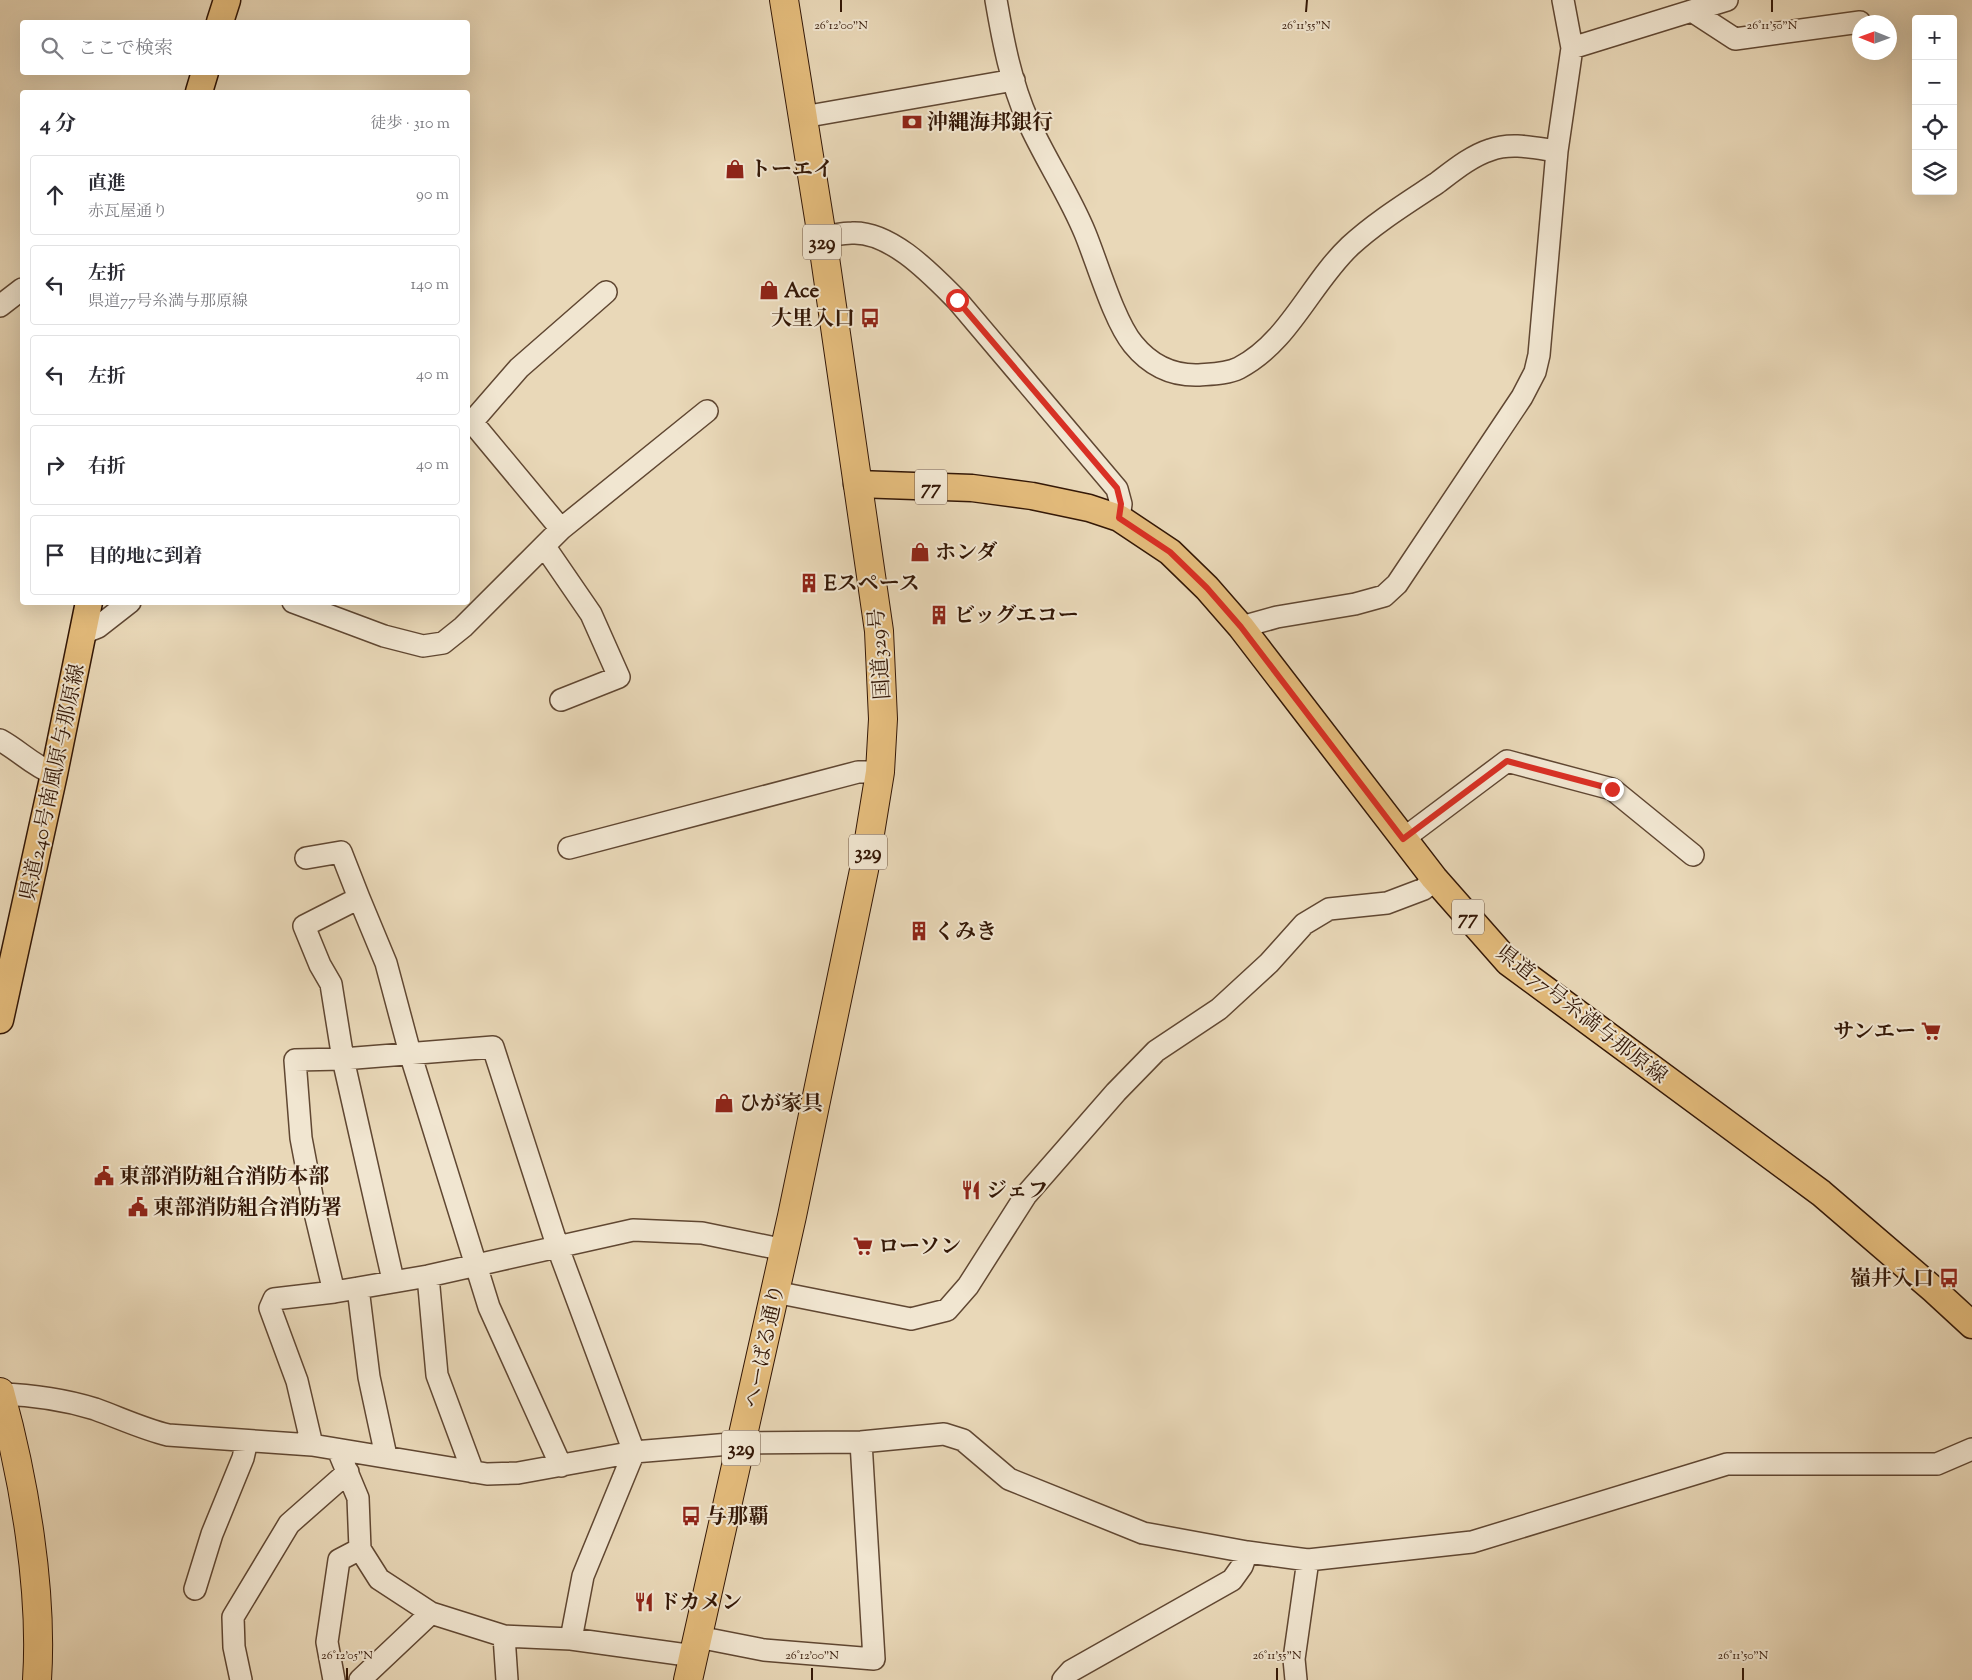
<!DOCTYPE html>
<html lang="ja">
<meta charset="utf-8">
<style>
body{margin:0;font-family:"Sorts Mill Goudy","Noto Serif JP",serif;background:#f7f7f7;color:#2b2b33}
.controls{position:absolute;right:15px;top:15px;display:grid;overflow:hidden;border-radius:5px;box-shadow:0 5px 20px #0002}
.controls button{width:45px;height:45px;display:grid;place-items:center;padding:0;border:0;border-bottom:1px solid #e1e1e2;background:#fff;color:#2b2b33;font:25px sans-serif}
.compass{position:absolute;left:1852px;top:15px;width:45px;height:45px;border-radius:50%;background:#fff;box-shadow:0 5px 20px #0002;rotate:271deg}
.stop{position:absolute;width:15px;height:15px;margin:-11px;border:4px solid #d93025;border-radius:50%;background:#fff}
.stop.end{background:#d93025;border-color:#fff;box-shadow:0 1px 5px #0008}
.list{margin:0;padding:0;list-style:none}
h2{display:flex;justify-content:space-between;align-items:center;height:65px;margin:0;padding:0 20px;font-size:21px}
h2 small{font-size:16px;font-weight:400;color:#7c7c81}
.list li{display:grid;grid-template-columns:32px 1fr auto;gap:15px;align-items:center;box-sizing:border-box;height:80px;margin:0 10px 10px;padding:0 10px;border:1px solid #e1e1e2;border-radius:5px}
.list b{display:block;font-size:19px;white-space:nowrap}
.list p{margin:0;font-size:16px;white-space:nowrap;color:#7c7c81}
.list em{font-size:16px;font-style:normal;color:#7c7c81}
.icon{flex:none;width:28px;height:28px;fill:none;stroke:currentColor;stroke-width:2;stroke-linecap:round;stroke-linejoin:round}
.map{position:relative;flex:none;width:1972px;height:1680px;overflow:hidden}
.search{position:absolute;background:#fff;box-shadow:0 5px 20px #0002;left:20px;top:20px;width:450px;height:55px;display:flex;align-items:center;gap:12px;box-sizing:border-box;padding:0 18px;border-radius:5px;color:#7c7c81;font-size:19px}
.panel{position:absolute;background:#fff;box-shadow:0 5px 20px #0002;left:20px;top:90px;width:450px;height:515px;border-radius:5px}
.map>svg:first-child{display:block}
</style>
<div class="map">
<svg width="1972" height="1680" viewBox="0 0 1972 1680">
<rect width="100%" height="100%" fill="#e9d8b8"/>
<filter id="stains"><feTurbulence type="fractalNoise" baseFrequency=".004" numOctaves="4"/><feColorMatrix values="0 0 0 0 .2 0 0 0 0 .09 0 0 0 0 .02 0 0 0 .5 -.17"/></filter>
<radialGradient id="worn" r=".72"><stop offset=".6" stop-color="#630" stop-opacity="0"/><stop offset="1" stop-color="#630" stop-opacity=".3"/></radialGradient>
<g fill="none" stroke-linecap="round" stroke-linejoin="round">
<defs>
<path id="minor" d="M996,0C1003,41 1011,83 1028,121C1045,159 1069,194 1085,233C1097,262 1114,321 1133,344C1150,365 1172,376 1199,375C1212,374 1227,374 1239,368C1289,342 1310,284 1350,246C1376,222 1407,203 1437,183C1453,171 1471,156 1490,150C1511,142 1535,148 1557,151
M1692,11L1735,39L1860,22
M1572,48L1727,0
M803,117L1014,80
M822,237C832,236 842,233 852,233C891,231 932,275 957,300L1117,489L1121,504L1119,518
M0,306L22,289
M561,529L472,422L519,368L606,292
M545,547L591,614L619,677L561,700
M293,602L384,636L423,646L443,643L463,627L561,529L707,411
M1241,627L1277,617L1355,604L1384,596L1397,584L1522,397L1535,372L1539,355L1557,151L1572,48L1563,0
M83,633L98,627L130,602
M0,740C20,751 32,765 54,774
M1403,839L1507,761L1612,789L1693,855
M569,848L858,772H880
M306,858L341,852L359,898
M428,1276L437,1375L473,1472
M393,1280L343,1059L331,984L320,965L304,926L359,898L386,963L410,1053L489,1307L561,1466
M358,1288L334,1292L316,1217L301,1138L295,1060L343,1059L493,1047L558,1248L634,1452L583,1576L571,1639
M775,1292L911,1319L947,1310L968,1286L1026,1195L1116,1092L1156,1051L1219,1009L1269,963L1304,924L1329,909L1387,903L1424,889L1434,878
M0,1394C31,1395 66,1400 95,1409C120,1418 143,1429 168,1435L312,1445L487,1474L518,1473L634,1452L742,1443L861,1442L944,1434L963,1440L1009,1479L1143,1533L1247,1552L1308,1560L1472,1542L1727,1464H1937L1972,1449
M312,1445L297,1381L270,1308L274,1299L334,1292
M338,1450L358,1498L360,1549L379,1579L431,1613L504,1636L571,1639L694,1656
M386,1456L369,1377L358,1288L428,1276L633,1230L702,1233L785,1250
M195,1589L212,1534L243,1458L247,1441
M504,1636L507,1680
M698,1637L764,1650L874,1659L861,1442
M241,1680L234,1647L233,1617L289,1524L348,1472
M334,1680L327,1642L339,1560L360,1549
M360,1680L431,1613
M1063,1680L1071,1671L1232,1580L1242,1566L1247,1552
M1296,1680L1294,1659L1308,1560"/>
<path id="major" d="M220,22L227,0
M199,92L205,72
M857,484L972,488L1032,496L1089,508L1119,518L1170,552L1207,588L1241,627L1434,878L1508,962L1821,1193L1934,1290L1972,1325
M0,1020L54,774L89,602"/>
<path id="highway" d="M0,1392C24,1479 43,1590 37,1680
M688,1680L792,1216L864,870L880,772L883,719L879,631L822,237L784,0"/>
</defs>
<use href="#minor" stroke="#604732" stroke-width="24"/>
<use href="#major" stroke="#331706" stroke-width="29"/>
<use href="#highway" stroke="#331706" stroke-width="30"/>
<use href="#minor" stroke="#f1e6d1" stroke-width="21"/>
<use href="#major" stroke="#e4bc7c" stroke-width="26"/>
<use href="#highway" stroke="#e4bc7c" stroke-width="28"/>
</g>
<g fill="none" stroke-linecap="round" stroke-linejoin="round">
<path stroke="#d93025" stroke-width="6" d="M957,300L1117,488L1121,504L1119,518L1170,552L1207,588L1241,627L1403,839L1507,761L1612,789"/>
</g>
<path fill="none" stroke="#331706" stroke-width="2" d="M841,12V0M1306,12L1307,0M1772,12V0M347,1680V1668M812,1680V1668M1277,1680V1668M1743,1680V1668"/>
<defs>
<symbol id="bank-bare" viewBox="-9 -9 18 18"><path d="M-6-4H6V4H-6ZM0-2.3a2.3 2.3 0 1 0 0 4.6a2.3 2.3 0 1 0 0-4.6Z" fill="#8f2418" stroke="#f1e6d1" stroke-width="2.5" paint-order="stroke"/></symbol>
<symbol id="shop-bare" viewBox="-9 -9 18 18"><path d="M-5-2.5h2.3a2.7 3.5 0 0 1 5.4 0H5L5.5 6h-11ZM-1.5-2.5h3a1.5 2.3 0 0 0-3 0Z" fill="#8f2418" stroke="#f1e6d1" stroke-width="2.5" paint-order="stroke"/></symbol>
<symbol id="bus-bare" viewBox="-9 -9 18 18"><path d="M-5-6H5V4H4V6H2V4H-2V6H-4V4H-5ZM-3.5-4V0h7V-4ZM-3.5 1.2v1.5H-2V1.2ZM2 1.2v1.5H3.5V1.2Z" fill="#8f2418" stroke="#f1e6d1" stroke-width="2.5" paint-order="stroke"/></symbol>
<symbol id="building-bare" viewBox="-9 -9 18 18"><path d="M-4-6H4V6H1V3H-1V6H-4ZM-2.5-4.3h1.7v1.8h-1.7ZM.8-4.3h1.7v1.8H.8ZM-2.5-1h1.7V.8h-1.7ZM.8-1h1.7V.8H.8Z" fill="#8f2418" stroke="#f1e6d1" stroke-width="2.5" paint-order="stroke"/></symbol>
<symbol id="supermarket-bare" viewBox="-9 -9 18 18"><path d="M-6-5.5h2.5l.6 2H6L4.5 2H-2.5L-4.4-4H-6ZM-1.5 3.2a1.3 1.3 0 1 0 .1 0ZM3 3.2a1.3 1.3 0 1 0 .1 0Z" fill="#8f2418" stroke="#f1e6d1" stroke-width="2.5" paint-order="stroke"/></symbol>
<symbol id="civic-bare" viewBox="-9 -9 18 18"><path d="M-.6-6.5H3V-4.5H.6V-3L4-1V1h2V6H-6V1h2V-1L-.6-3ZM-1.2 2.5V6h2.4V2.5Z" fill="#8f2418" stroke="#f1e6d1" stroke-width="2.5" paint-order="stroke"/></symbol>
<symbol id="restaurant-bare" viewBox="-9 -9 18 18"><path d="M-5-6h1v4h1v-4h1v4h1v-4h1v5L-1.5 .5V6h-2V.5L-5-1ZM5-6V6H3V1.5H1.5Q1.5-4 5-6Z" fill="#8f2418" stroke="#f1e6d1" stroke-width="2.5" paint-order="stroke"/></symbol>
</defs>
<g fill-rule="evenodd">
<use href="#bank-bare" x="898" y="108" width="28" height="28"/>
<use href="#shop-bare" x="721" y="155" width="28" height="28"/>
<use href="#shop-bare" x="755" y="276" width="28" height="28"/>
<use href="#bus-bare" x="856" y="304" width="28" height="28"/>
<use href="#shop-bare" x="906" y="538" width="28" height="28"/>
<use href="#building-bare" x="795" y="569" width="28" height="28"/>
<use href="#building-bare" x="925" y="601" width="28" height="28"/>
<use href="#building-bare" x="905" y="917" width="28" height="28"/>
<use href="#supermarket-bare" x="1917" y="1017" width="28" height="28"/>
<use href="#shop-bare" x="710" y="1089" width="28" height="28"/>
<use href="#civic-bare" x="90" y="1162" width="28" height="28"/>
<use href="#restaurant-bare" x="957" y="1176" width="28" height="28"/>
<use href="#civic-bare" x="124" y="1193" width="28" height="28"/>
<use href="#supermarket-bare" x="849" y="1232" width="28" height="28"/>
<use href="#bus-bare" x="1935" y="1264" width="28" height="28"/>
<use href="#bus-bare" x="677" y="1502" width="28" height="28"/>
<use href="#restaurant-bare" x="630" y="1588" width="28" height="28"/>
</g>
<g text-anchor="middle" stroke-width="4" stroke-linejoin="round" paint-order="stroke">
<g fill="#f1e6d1" stroke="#6c5543" stroke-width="1">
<rect x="803" y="224.5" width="38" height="35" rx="4"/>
<rect x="915" y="469.5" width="32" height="35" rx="4"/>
<rect x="849" y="834.5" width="38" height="35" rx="4"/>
<rect x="1452" y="899.5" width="32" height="35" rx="4"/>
<rect x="722" y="1430.5" width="38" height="35" rx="4"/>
</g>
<g font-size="20" font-weight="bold" fill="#331706">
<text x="822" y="249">329</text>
<text x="931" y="494">77</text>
<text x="868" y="859">329</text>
<text x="1468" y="924">77</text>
<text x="741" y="1455">329</text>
</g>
<g font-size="21" font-weight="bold" fill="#331706" stroke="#f1e6d1" text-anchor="start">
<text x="927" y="129">沖縄海邦銀行</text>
<text x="750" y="176">トーエイ</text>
<text x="784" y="297">Ace</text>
<text x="855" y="325" text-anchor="end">大里入口</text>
<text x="935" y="559">ホンダ</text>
<text x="824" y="590">Eスペース</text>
<text x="954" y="622">ビッグエコー</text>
<text x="934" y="938">くみき</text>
<text x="1916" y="1038" text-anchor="end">サンエー</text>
<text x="739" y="1110">ひが家具</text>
<text x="119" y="1183">東部消防組合消防本部</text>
<text x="986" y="1197">ジェフ</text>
<text x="153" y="1214">東部消防組合消防署</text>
<text x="878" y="1253">ローソン</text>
<text x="1934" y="1285" text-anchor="end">嶺井入口</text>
<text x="706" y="1523">与那覇</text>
<text x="659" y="1609">ドカメン</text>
</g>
<g font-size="21" fill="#331706" stroke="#f1e6d1">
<text transform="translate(879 654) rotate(-94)" y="7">国道329号</text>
<text transform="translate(52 782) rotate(-78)" y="7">県道240号南風原与那原線</text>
<text transform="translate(1582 1014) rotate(38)" y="7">県道77号糸満与那原線</text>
<text transform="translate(764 1346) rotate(-78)" y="7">へーばる通り</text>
</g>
</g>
<g font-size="12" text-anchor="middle" fill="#331706" stroke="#f1e6d1" stroke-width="4" stroke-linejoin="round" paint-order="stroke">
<text x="841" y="29">26°12'00"N</text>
<text x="1306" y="29">26°11'55"N</text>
<text x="1772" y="29">26°11'50"N</text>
<text x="347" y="1659">26°12'05"N</text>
<text x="812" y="1659">26°12'00"N</text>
<text x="1277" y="1659">26°11'55"N</text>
<text x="1743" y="1659">26°11'50"N</text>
</g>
<rect width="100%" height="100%" filter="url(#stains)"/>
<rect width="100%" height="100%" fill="url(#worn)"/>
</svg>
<div class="controls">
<button>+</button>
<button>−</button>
<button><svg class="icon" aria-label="locate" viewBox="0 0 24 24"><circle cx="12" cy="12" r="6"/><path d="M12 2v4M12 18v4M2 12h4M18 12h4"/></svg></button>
<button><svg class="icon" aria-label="layers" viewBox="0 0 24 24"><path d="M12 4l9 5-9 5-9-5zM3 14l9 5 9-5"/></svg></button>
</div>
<svg class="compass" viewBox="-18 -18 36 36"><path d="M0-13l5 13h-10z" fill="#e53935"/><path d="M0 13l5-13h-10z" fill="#7c7c81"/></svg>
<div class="stop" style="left:957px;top:300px"></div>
<div class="stop end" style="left:1612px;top:789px"></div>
<div class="search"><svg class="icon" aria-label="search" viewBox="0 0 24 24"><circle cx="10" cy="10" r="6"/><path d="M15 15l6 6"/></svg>ここで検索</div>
<section class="panel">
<h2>4 分<small>徒歩 · 310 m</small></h2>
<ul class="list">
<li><svg class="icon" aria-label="ahead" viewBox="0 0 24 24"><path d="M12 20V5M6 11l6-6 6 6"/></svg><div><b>直進</b><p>赤瓦屋通り</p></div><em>90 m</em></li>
<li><svg class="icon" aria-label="left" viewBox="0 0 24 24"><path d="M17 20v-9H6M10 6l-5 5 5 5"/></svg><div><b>左折</b><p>県道77号糸満与那原線</p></div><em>140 m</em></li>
<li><svg class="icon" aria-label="left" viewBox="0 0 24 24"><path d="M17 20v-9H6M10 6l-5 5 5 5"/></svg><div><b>左折</b></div><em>40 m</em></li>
<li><svg class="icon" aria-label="right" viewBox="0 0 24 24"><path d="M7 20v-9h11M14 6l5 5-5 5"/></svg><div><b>右折</b></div><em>40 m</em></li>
<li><svg class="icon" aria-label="arrive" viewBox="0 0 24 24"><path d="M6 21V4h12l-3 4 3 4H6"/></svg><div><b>目的地に到着</b></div></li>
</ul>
</section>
</div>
